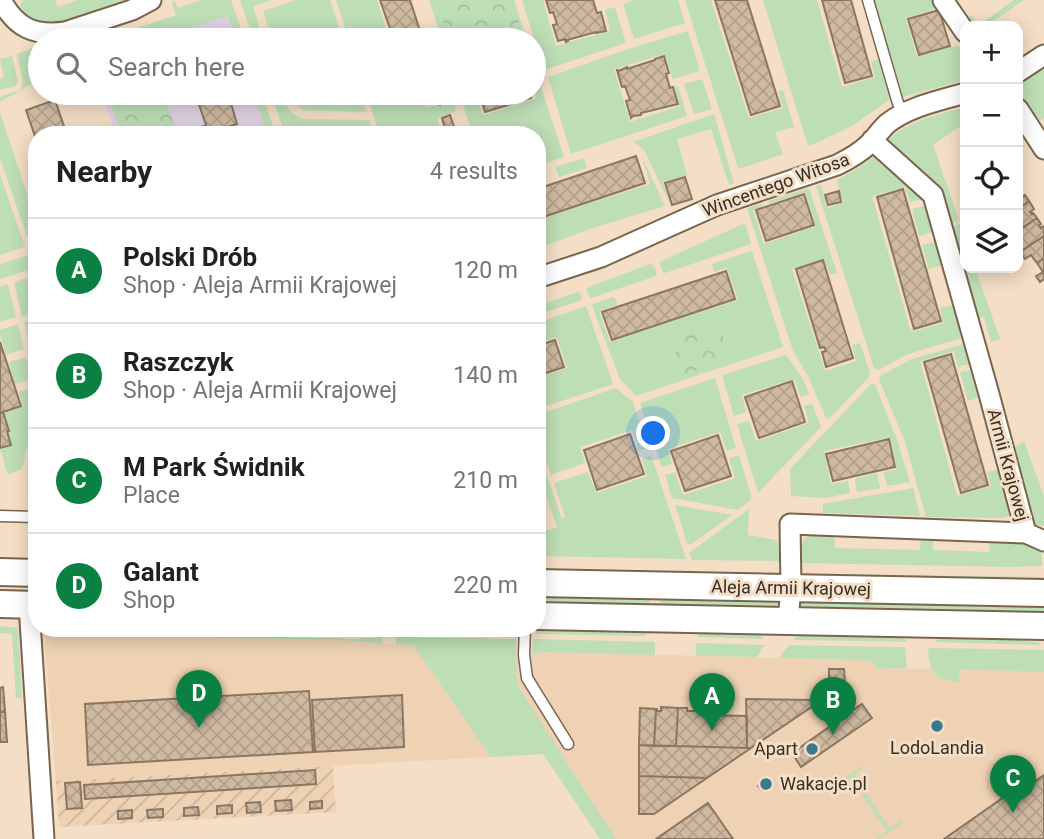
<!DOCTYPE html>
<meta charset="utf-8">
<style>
body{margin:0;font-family:Roboto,sans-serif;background:#f6f6f6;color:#202124}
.controls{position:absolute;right:21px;top:21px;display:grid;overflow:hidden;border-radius:14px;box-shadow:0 4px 18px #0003}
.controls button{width:63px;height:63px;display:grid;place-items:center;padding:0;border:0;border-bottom:2px solid #e0e0e0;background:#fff;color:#202124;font:35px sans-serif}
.you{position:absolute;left:654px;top:434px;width:24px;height:24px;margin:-18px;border:5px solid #fff;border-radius:50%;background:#1a73e8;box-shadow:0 0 0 10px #1a73e833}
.badge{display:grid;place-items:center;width:46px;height:46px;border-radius:50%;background:#0b8043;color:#fff;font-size:23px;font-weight:700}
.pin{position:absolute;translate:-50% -58px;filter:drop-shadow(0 2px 4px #0008)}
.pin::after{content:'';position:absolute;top:37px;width:24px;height:21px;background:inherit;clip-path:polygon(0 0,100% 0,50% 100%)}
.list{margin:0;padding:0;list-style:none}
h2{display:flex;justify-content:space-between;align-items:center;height:91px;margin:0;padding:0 28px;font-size:30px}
h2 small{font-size:23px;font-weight:400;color:#757577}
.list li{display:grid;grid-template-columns:46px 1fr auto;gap:21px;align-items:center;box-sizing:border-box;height:105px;padding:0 28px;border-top:2px solid #e0e0e0}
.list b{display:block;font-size:26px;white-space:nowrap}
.list p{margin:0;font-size:23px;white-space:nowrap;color:#757577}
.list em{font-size:23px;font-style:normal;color:#757577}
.icon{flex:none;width:38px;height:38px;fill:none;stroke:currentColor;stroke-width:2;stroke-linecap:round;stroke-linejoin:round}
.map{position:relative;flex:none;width:1044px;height:839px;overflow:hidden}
.search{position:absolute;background:#fff;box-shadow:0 4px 18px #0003;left:28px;top:28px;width:518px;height:77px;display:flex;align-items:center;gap:18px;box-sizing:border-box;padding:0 24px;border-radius:38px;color:#757577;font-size:26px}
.panel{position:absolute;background:#fff;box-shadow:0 4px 18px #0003;left:28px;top:126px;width:518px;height:511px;border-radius:28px}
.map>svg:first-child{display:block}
</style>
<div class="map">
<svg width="1044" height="839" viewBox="0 0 1044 839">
<defs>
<pattern id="industrial-furrows" width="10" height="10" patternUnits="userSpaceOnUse" patternTransform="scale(1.75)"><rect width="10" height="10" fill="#eed2b3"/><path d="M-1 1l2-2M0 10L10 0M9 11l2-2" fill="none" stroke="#cdb59a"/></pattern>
<pattern id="park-crowns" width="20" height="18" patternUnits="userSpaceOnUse" patternTransform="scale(1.75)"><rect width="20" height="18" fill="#bedeb6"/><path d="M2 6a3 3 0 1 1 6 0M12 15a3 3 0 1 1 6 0" fill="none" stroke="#a4bf9c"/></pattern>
<pattern id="building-cross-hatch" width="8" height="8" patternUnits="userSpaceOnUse" patternTransform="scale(1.75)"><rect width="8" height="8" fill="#cfbaa1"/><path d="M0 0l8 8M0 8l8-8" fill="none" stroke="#b2a08a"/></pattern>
</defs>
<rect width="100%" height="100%" fill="#f4dec5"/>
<path fill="#eed2b3" d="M44,634L337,640L413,645L491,757L56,781Z
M542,652L864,660L873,662L877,669L1044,668V839H616L520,689L517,682L516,657Z"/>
<path fill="url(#industrial-furrows)" d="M333,766L336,812L59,827L56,781Z"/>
<path fill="#e0d2e5" d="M228,16L236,40H153Z
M101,93H253L267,135H116Z"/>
<path fill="#bedeb6" d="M23,0H55L58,7L78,0H125L127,5L63,25L36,23L16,12Z
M174,0L178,8L201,0H231L245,40H236L228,16L153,40H100L110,37L106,24L112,23L116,35L176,15L172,3Z
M240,0H272L253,6L261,32L252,35Z
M296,0H330L343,40H272L263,11Z
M336,0H377L390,40H349Z
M429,0H514L527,40H442Z
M522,0H543L556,46L610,31L605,10L615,7L626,43L544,70Z
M634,0H678L685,23L634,39L623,4Z
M685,0H711L749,118L783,108L778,91L783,90L794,127L775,132L783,154L742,168H738Z
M763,0H817L842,87L875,77L871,61L880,59L891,95L889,100L852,126L810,146L807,143Z
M874,0H933L939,8L906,18L917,57L956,46L965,48V80L903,97Z
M1014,0H1024L987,26H971L968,22L971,14L979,25Z
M688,31L700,71L673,79L665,54L614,69L630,122L680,106L675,87L678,86L687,116L571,154L548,77L631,48Z
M33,48L40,65V79L0,102V98L4,95L21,90L23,82L17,54Z
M12,56L18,81L16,86L0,90V79L4,77L0,59Z
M1044,64V118L1040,121L1036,115L1032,117C1011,86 1013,84 1044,64Z
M702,79L712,109L694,114L684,84Z
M539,81L564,157L537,166V135H473L461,99L476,94L483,115L536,99L534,82Z
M253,93H262L276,135H267Z
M271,93H281C286,106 290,115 304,119L369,120L373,135H285Z
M290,93H360L366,111L362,112L304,110C296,106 293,101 290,93Z
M366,93H420L426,108L450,100L448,93H451L456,111L437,118L443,135H380Z
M965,107V123L933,145L959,220L946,225L934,186L920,168L887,141C908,120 938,115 965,107Z
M0,113L37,223V265L0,158Z
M714,114L734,183L729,185L711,129L677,139L687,175L663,182L670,204L644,150L633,142Z
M877,154L913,186L923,199L910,202L905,187L872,196L911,332L943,323L940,308L953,305L962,338L908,354L878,370L874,368L816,186L821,185L827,208L843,203L837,180L860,167Z
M642,157L665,206L590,229L537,249V220L650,184Z
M584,158L587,168L559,177L555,167Z
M0,174L25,247L0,255Z
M809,188L837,273L830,275L824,259L792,269L825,371L856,361L852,345L860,343L870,373L869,377L829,419L826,418L808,376L793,351L747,208L761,204L762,206L753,210L764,244L816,226L805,192L769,204L768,201Z
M925,206L933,232L919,236L912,209Z
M743,224L746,225L751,244L665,273L663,272L659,262Z
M960,224L965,238V268H975L1000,339L991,342L984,317L974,320L948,229Z
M935,242L942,265L929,269L922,245Z
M752,251L783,347L636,396L620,379L592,306L593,304L613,297L615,298L617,305L599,311L610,342L738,300L727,268L714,272L712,264Z
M28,255L33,269L0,279V264Z
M650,264L653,265L657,273L656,276L591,298L589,296L586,290L589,287Z
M37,275V312L22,317L14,282Z
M8,284L16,317L0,322V287Z
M578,292L580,293L582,300L537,315V306Z
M586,306L613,384L537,409V378L567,368L557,337L541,342L537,331V323Z
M37,319V372L24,322Z
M18,324L24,349L6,355L0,335V330Z
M964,344L969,364L958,367L954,351L920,361L957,496L991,486L987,472L998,469L1010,510L1009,516L1004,518L926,517L905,442L879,379L880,376L912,359Z
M786,355L803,379L809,394L801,397L794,379L742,395L746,412L734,416L722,375Z
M26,357L32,379L15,384L9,362Z
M970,370L978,398L968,401L960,372Z
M715,378L736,448L727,451L720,432L668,449L672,464L662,467L640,403Z
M871,384H875L897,440L910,482L887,486L884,472L897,469L890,437L824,451L831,484L848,481L850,493L824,498L791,496L790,469Z
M34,387L37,397V406L22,469L8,475L0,449L10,445L0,413L23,406L19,392Z
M616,388L633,402L648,448L639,451L632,430L580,447L585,463L551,475L537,434V415Z
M812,404L821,427L758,493L737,424L749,421L756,441L809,423L804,406Z
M37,433V493H27L28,471Z
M1024,441L1044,496V526L1033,524L1011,449Z
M537,449L562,519L565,517L554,483L588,472L596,493L647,476L642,459L651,455L686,559L537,556V534L557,527L537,470Z
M739,455L752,499L738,510L672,498L665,475L675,472L683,495L735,478L729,458Z
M877,473L880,488L857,492L855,479Z
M913,488L920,516L823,513V504Z
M675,505L732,515L690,545L687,543Z
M749,509L748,535L776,540C781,547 780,553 780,561L692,560L689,553Z
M811,535L834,536L835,548L920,550L921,538H933V550L989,552L990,540L1022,541L1041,546L1042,566L1011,567L800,563C800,548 797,543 811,535Z
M808,574L1044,577V578L1010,584L811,576Z
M537,591L650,594L649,608L537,606Z
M660,594L774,598C777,601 778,603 776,608L660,609Z
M801,600L1044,603V612L997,615L803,611L799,604Z
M0,626L18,628L22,698H16L12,634L0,633Z
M649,627V633L644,636L534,634L539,628Z
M421,628H512L515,632H425Z
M760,631L764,639L697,637L700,632Z
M800,634H899L908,642L793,640Z
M944,634L990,636L1040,643V645L934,642Z
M187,635L355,639L382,637L383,643L337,640L220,638Z
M396,637L516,639L517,682L520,689L616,839H600L543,754L491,757L413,645L396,644Z
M533,639L654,642L655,644V655L542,652L532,654Z
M696,643L765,645L757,657L696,656Z
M789,645L905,647L907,668L876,669L873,662L864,660L779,658Z
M930,648L1044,650V672L959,669V682C935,680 930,674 928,650Z
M862,766L864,767L854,775L890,828L901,821L902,823L879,839L877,838L887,831L850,778L840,784V781Z"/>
<path fill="url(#park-crowns)" d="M436,0H512L519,24L467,40H449Z
M107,93H163L178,135H122Z
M719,324L731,361L683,375L672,339Z"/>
<path fill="url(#building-cross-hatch)" stroke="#8b7761" stroke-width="2" d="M380,0H410L423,40H394Z
M546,0H593L597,13L601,12L606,31L596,33V32L567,40L568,41L566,42L565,39L558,41L553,25L557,24L553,12L550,13Z
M715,0H747L780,106L751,115Z
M822,0H851L872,76L845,83Z
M939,10L950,46L919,55L908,19Z
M664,56L669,73L666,74L670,88L673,87L678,104L641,113V115L633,116L631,118L626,101L630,100L625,86L622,87L617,70H618L619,71L627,67V69L655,60V59Z
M195,93H228L237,124L209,133L210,135H204L201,127L206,125Z
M424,93H446V99L443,100L440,105L435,102L428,104Z
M479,93H530L531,98L485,112Z
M55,100L67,135H37V142L26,110Z
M450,115L456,132L447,135L442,118Z
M636,156L645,183L537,219V189Z
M685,177L692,199L672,205L665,183Z
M903,189L941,321L914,329L877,197Z
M1018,190L1021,194L1019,195L1021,198L1025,195L1029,201L1018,209Z
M839,191L841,202L828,205L825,195Z
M804,194L814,225L766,241L756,210Z
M1029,201L1034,209L1030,212L1032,214L1033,213L1037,218L1018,231V209Z
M1037,218L1041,224L1039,225L1041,228L1044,226V236L1020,252L1018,245L1022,242L1018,235V231Z
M1044,236V258L1037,263L1031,255L1025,259L1020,252Z
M1044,258V279L1040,282L1036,276L1043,272L1037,263Z
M823,260L853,358L826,367L822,352L826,351L824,347L820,348L796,269Z
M726,271L735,299L612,340L602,312Z
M555,340L564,367L537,376V346Z
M0,342L21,406L0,413Z
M951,354L988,485L961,493L924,362Z
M792,381L805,422L759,438L745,397Z
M3,412L9,431H7L11,445L0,448V413Z
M630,434L644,474L597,490L584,450Z
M718,435L731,476L685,491L671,451Z
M889,439L895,467L833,481L826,454Z
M829,669H844L845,684H829Z
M3,687L5,711L0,712V688Z
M309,691L313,752L88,765L85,704Z
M402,695L404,747L315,752L312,700Z
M746,699L813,700V706L751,748H747Z
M862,704L872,718L801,767L792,753Z
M661,707L678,708L676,746H654L656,709H657V711H661Z
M640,708L656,709L654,746L639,745Z
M678,708H687V711H702V715L747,716V748L676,746Z
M5,711L7,742H0V712Z
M639,745L747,748H751L707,778L639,776Z
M315,770L316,784L85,799L84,785Z
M1044,775V839H944L1024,783L1027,787Z
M639,776L707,778L654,814H639Z
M769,778L773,783L762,790L758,786Z
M80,782L82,808L67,809L65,783Z
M291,800L292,810L276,811L275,801Z
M322,801V808L310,809V802Z
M260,802L261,812L247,813L246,803Z
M708,803L733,839H656Z
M232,805V813L217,814V806Z
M198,807L199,815L184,816V808Z
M163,809V817L148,818L147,810Z
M132,810V818L118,819V811Z"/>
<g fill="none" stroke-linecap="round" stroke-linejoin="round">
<defs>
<path id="lane" d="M868,0L897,100L902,114
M0,516L37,517
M525,628L524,655L527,678L568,744"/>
<path id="street" d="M1,0C16,28 34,36 65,32L132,10L151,0
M943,0L965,32
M1018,72L1044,55
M1018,109L1044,149
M872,140L933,195L989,394L1026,533
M537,278L601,257L717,205L837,165C849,159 860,153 869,144C876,137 881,129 888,123C910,106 939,101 965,93
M29,605L44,839
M788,621L791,587L790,524L1026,533L1044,541"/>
<path id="secondary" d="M0,572L37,573
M537,583L1044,593
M0,604L37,605
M537,616L1044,626"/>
</defs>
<use href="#lane" stroke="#79654f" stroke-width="13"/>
<use href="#street" stroke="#79654f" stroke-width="23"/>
<use href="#secondary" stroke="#79654f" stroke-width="30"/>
<use href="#lane" stroke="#fff" stroke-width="10"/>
<use href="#street" stroke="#fff" stroke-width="19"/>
<use href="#secondary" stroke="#fff" stroke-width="26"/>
</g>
<g fill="#3a798d" stroke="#f4dec5" stroke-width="2.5">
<circle cx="937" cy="726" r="7"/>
<circle cx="812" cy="749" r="7"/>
<circle cx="766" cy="784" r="7"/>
</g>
<g text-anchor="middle" stroke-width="6" stroke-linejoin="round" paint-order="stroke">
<g font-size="18" fill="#372f25" stroke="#f4dec5">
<text transform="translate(776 185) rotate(-20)" y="6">Wincentego Witosa</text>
<text transform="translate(1008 465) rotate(75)" y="6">Armii Krajowej</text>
<text transform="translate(791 588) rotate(1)" y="6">Aleja Armii Krajowej</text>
</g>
<g font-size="18" fill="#372f25" stroke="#f4dec5">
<text x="937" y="754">LodoLandia</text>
<text x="798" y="755" text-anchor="end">Apart</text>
<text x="780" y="790" text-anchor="start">Wakacje.pl</text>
</g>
</g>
</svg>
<div class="controls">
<button>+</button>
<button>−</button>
<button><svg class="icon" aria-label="locate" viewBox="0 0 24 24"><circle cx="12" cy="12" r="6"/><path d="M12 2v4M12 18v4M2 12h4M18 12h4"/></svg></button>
<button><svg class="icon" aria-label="layers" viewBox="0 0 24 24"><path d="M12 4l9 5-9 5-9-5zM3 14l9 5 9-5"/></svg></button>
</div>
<div class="you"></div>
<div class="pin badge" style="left:712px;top:731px">A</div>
<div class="pin badge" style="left:833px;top:735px">B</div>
<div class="pin badge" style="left:1013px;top:813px">C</div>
<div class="pin badge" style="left:199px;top:728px">D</div>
<div class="search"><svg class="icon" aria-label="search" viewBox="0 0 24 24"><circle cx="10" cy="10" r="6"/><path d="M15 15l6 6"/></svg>Search here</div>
<section class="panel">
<h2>Nearby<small>4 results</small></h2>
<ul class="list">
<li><span class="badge">A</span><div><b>Polski Drób</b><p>Shop · Aleja Armii Krajowej</p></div><em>120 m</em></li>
<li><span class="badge">B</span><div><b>Raszczyk</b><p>Shop · Aleja Armii Krajowej</p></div><em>140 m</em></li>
<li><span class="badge">C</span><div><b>M Park Świdnik</b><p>Place</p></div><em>210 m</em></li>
<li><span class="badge">D</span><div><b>Galant</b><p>Shop</p></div><em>220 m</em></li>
</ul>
</section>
</div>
